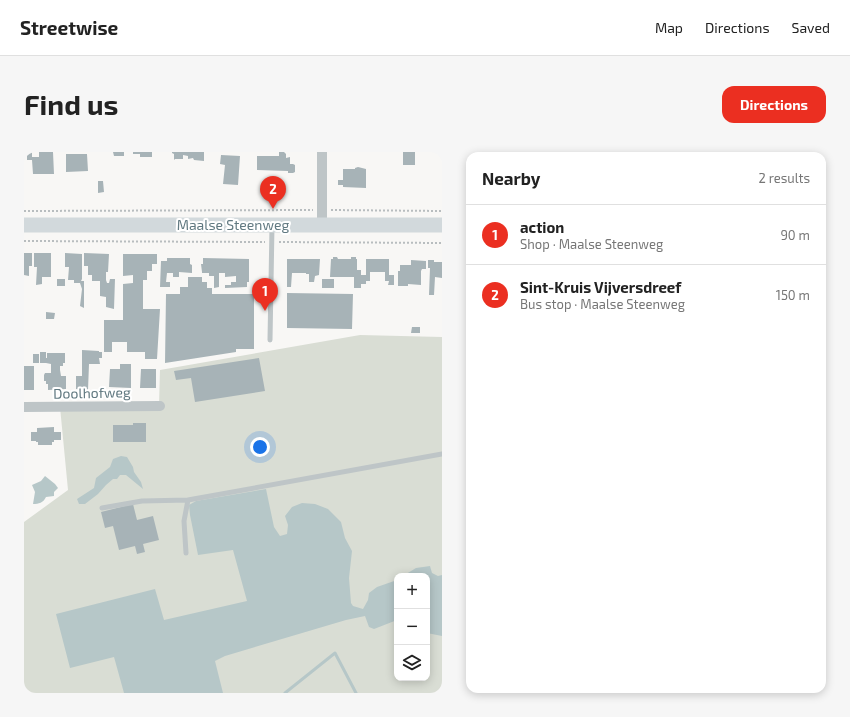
<!DOCTYPE html>
<meta charset="utf-8">
<style>
body{margin:0;font-family:"Exo 2",sans-serif;background:#f6f6f6;color:#222}
.controls{position:absolute;right:12px;bottom:12px;display:grid;overflow:hidden;border-radius:8px;box-shadow:0 2px 10px #0003}
.controls button{width:36px;height:36px;display:grid;place-items:center;padding:0;border:0;border-bottom:1px solid #e0e0e0;background:#fff;color:#222;font:20px sans-serif}
.you{position:absolute;left:236px;top:295px;width:14px;height:14px;margin:-10px;border:3px solid #fff;border-radius:50%;background:#1a73e8;box-shadow:0 0 0 6px #1a73e833}
.badge{display:grid;place-items:center;width:26px;height:26px;border-radius:50%;background:#eb2f21;color:#fff;font-size:13px;font-weight:700}
.pin{position:absolute;translate:-50% -33px;filter:drop-shadow(0 1px 2px #0008)}
.pin::after{content:'';position:absolute;top:21px;width:14px;height:12px;background:inherit;clip-path:polygon(0 0,100% 0,50% 100%)}
.list{margin:0;padding:0;list-style:none}
h2{display:flex;justify-content:space-between;align-items:center;height:52px;margin:0;padding:0 16px;font-size:17px}
h2 small{font-size:13px;font-weight:400;color:#767676}
.list li{display:grid;grid-template-columns:26px 1fr auto;gap:12px;align-items:center;box-sizing:border-box;height:60px;padding:0 16px;border-top:1px solid #e0e0e0}
.list b{display:block;font-size:15px;white-space:nowrap}
.list p{margin:0;font-size:13px;white-space:nowrap;color:#767676}
.list em{font-size:13px;font-style:normal;color:#767676}
.icon{flex:none;width:22px;height:22px;fill:none;stroke:currentColor;stroke-width:2;stroke-linecap:round;stroke-linejoin:round}
.map{position:relative;flex:none;width:418px;height:541px;overflow:hidden;border-radius:12px}
header{display:flex;align-items:center;gap:24px;box-sizing:border-box;height:56px;padding:0 20px;background:#fff;border-bottom:1px solid #e0e0e0}
header strong{font-size:19px}
nav{display:flex;gap:22px;margin-inline-start:auto;font-size:14px}
.intro{display:flex;align-items:center;justify-content:space-between;box-sizing:border-box;height:96px;padding:0 24px}
h1{margin:0;font-size:28px}
.button{padding:10px 18px;border-radius:12px;background:#eb2f21;color:#fff;font-size:14px;font-weight:700}
main{display:flex;gap:24px;padding:0 24px}
aside{flex:1;background:#fff;border-radius:12px;box-shadow:0 2px 10px #0003}
.map>svg:first-child{display:block}
</style>
<header>
<strong>Streetwise</strong>
<nav><a>Map</a><a>Directions</a><a>Saved</a></nav>
</header>
<div class="intro"><h1>Find us</h1><a class="button">Directions</a></div>
<main>
<div class="map">
<svg width="418" height="541" viewBox="0 0 418 541">
<rect width="100%" height="100%" fill="#f8f7f5"/>
<path fill="#d9ddd4" fill-rule="evenodd" d="M336,183L418,185V541H0V370L44,338L36,255L135,254L136,218ZM373,424H403V526H373Z"/>
<path fill="#b6c7c8" d="M97,304L103,305L109,315L110,320L117,330L119,337L102,323H96L93,327H89L82,333L74,342L61,352H55L53,347L70,336L72,326L86,315L89,307Z
M21,324L31,332L34,336L30,340V344L22,345C19,351 15,352 9,352L11,340L8,333L17,329Z
M242,337L250,375L256,384L263,382L264,373L261,364L268,355L278,351L291,352L304,357L317,370L321,386L328,399L325,426L327,451L329,454L339,457L344,448L345,441L353,435L373,428V468L350,477L345,475L341,464L322,468L201,504L191,509L199,541H100L90,505L46,516L32,462L131,437L140,468L223,449L209,398L174,403L166,363L165,353L172,349Z
M406,414L408,421L414,424L418,423V484L403,481V424H379L392,416Z"/>
<g fill="none" stroke-linecap="round" stroke-linejoin="round">
<path stroke="#b6c7c8" stroke-width="3" d="M261,541L311,501L332,541"/>
</g>
<path fill="#a7b3b7" d="M3,0H8V5H15V0H29L30,22H9L8,8H3Z
M89,0H100V4H90Z
M109,0H128V5H116V2H109Z
M148,0H180V9L170,8L169,6L164,7V4L159,3V7H151L150,8V2L148,1Z
M255,0H260L262,2V6L266,5V12H269L271,13V20L269,21H264V19L233,18V4H255Z
M379,0H391V13H379Z
M42,2H63L64,19L42,20Z
M197,3L216,4L214,33L199,32L201,13L196,12Z
M334,15L342,17V36L319,35V33H314V28H319V17H331V16Z
M74,29H79L80,40L74,41Z
M0,101H8V114H5V124L0,123Z
M10,101H27V125H18V132L12,133L13,115H10Z
M41,101L58,102V127L57,129H60V156L56,154L58,137L56,131H50V128H44L45,115H41Z
M60,101L85,102L84,120H82V128L83,131H85L86,127H91L90,157L82,155V145L76,144V129H68V123H64V114H60Z
M99,102H133V112H128V119H123V128H119V157H136L133,207H121V200H103V190H88V200H80V168H99V132L109,131V123L99,124Z
M309,105H313L314,107H327V105H332V107H333V118H337V123H342V107H365V123H370V133H364L365,129H361V120H346V129H342V132H337V136H330V125H306L307,107H309Z
M143,106H166V112L168,113V121L155,120V125H149V121H143L142,130H146V135H136L137,109H143Z
M179,106L225,107V130H223V135L201,136V133H207V130H212V124L201,125V121H195V135L190,136V124H185V121H178V120L177,112H179Z
M263,107H296L295,123L291,124L290,130H285V122H282V121H268L267,135H263Z
M387,108L402,109V117H398L397,119V133L384,132V134H374V119H376V113H387Z
M404,108H410V110H418V126L411,125L410,143H405L406,116H404Z
M164,125H178V130H183V136H188V142H230V197H212V200L141,211L142,142H156V135H164Z
M33,127H41V134H33Z
M298,127H310V136H298Z
M263,141L329,142L328,177L263,176Z
M22,160L31,161L30,167H22Z
M388,175H396V181H387Z
M58,198L75,199V200H78V206H75L76,212H65L64,238L52,237V224H58Z
M16,200H22V211H16Z
M23,201H41V211H39V214H36V218L37,224H42V237L24,238V232H22V229H20V223L21,221H27V212L22,211V206H28H23Z
M9,202H15V211H9Z
M235,206L241,239L171,250L167,226L152,228L150,219Z
M96,212H107V236L85,235L86,217H96Z
M0,214H10V238H0Z
M117,217H132V236H116Z
M109,271H122V290H89V273H109Z
M30,275V280H37V288H30V290H28V293H14V290H12V289H7V280H13V276Z
M109,352L113,368L129,364L135,388L119,392L121,400L113,402L111,394L95,398L89,374L81,376L77,360Z"/>
<g fill="none" stroke-linecap="round" stroke-linejoin="round">
<path stroke="#b8bdbf" stroke-width="2" stroke-dasharray="2 2" stroke-linecap="butt" d="M307,58L418,59
M0,59L289,58
M0,89L241,90
M255,90L418,91"/>
<path stroke="#bec5c7" stroke-width="5" d="M246,188L248,74
M164,348L418,302
M78,356L118,349L164,348L160,369L162,401"/>
<path stroke="#bec5c7" stroke-width="10" d="M298,0V74
M0,255L136,254"/>
<path stroke="#d2d9dc" stroke-width="15" d="M0,73H418"/>
</g>
<g text-anchor="middle" stroke-width="4" stroke-linejoin="round" paint-order="stroke">
<g font-size="14" fill="#617981" stroke="#fff">
<text x="209" y="78">Maalse Steenweg</text>
<text transform="translate(68 241) rotate(-1)" y="5">Doolhofweg</text>
</g>
</g>
</svg>
<div class="controls">
<button>+</button>
<button>−</button>
<button><svg class="icon" aria-label="layers" viewBox="0 0 24 24"><path d="M12 4l9 5-9 5-9-5zM3 14l9 5 9-5"/></svg></button>
</div>
<div class="you"></div>
<div class="pin badge" style="left:241px;top:159px">1</div>
<div class="pin badge" style="left:249px;top:57px">2</div>
</div>
<aside>
<h2>Nearby<small>2 results</small></h2>
<ul class="list">
<li><span class="badge">1</span><div><b>action</b><p>Shop · Maalse Steenweg</p></div><em>90 m</em></li>
<li><span class="badge">2</span><div><b>Sint-Kruis Vijversdreef</b><p>Bus stop · Maalse Steenweg</p></div><em>150 m</em></li>
</ul>
</aside>
</main>
